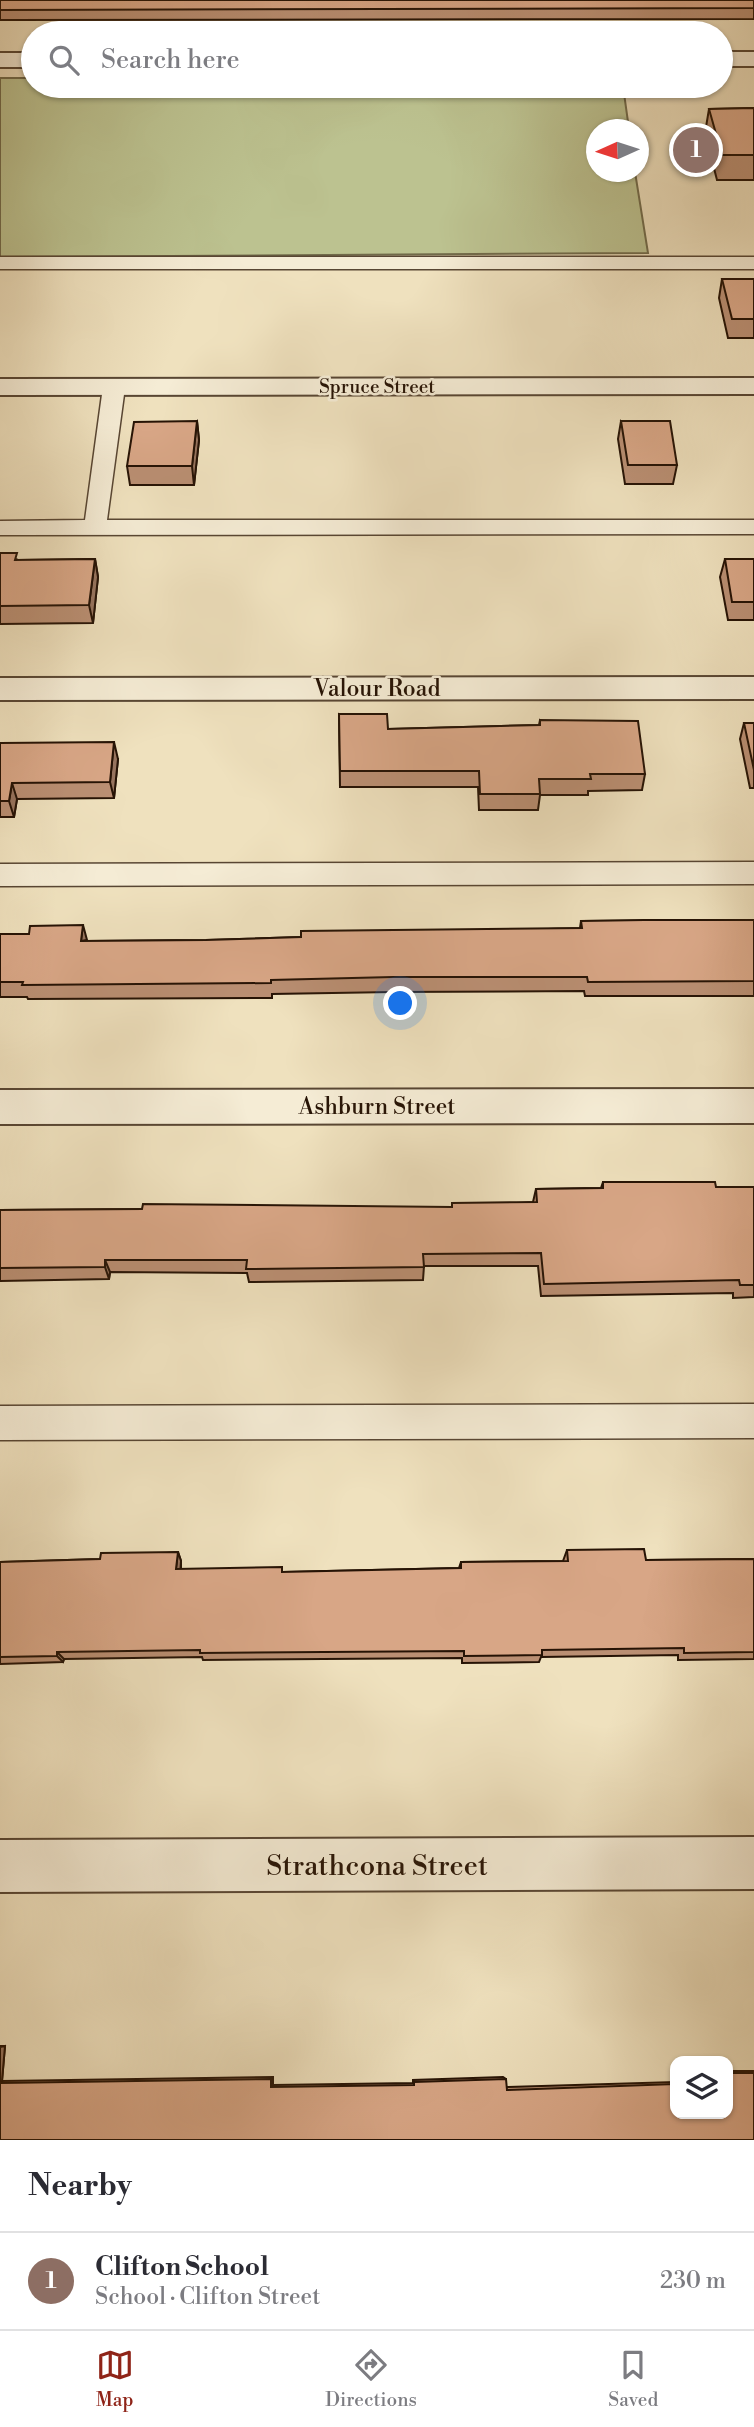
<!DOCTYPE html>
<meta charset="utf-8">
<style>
body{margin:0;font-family:"Libre Bodoni",serif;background:#f7f7f7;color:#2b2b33}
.controls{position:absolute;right:21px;bottom:21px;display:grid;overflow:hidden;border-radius:14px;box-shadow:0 2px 5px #0004}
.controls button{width:63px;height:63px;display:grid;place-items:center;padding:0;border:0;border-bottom:2px solid #e1e1e2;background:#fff;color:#2b2b33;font:35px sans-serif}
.compass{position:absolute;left:586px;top:119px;width:63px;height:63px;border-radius:50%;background:#fff;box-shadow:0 2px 5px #0004;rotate:267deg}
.you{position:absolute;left:401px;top:1004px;width:24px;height:24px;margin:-18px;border:5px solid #fff;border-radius:50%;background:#1a73e8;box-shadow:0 0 0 10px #1a73e833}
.badge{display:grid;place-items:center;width:46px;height:46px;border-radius:50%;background:#8f2418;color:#fff;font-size:23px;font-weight:700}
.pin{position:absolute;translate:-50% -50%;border:4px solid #fff;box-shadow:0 2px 7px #0006}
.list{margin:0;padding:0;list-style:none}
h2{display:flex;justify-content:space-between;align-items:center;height:91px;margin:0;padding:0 28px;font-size:30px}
h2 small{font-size:23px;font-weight:400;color:#7c7c81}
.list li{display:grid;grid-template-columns:46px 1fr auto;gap:21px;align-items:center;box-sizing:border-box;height:98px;padding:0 28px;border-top:2px solid #e1e1e2}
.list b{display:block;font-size:26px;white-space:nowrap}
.list p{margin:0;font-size:23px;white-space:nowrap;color:#7c7c81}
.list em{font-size:23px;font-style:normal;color:#7c7c81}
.icon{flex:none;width:38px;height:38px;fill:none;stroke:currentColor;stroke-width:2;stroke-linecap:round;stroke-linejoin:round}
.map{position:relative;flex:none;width:754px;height:2140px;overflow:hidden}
.search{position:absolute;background:#fff;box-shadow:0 2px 5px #0004;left:21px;right:21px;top:21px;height:77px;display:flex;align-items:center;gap:18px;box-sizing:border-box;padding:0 24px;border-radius:38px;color:#7c7c81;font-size:26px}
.sheet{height:189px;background:#fff}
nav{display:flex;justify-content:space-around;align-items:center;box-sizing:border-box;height:98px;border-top:2px solid #e1e1e2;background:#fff;font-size:19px;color:#7c7c81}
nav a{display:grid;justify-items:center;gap:4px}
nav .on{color:#8f2418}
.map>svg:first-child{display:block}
</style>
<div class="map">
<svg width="754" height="2140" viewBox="0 0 754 2140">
<rect width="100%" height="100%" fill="#efe1be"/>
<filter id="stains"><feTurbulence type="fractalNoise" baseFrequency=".00286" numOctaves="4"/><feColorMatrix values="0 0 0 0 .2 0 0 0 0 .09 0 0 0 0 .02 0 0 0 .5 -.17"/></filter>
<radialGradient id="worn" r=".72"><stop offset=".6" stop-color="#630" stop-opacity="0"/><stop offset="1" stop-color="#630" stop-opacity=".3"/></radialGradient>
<path fill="#bcc290" stroke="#716a4a" stroke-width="2" d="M0,78H33V86H623L629,129L596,130V172H635L648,253L0,257Z"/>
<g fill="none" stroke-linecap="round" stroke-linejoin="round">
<defs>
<path id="service" d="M0,257H754V269H0Z
M114,381L121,382L125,387L107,520H754V534L0,535V521L85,520L103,387L107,382Z
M754,862V884L0,886V864Z
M754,1404V1438L0,1440V1406Z"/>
<path id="minor" d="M721,52H754V66H721Z
M0,53H33V67H0Z
M754,378V394L0,395V379Z
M754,677V699L0,700V678Z
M754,1089V1123L0,1124V1090Z
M754,1837V1889L0,1892V1840Z"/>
</defs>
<use href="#service" stroke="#584633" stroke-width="3"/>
<use href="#minor" stroke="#584633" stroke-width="4"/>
<use href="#service" fill="#f5ecd5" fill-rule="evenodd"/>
<use href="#minor" fill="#f5ecd5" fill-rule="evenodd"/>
</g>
<path fill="#ba8f73" stroke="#261305" stroke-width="2" d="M0,0H754V19L0,20Z
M754,108V180H717L705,133L709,109Z
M722,279H754V338H728L719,298Z
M197,421L199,440L194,485H130L127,466Z
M621,421L677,465L673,484H625L618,439Z
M0,553L18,560L95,559L98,577L93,623L0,624Z
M725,559H754V620H728L720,577Z
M339,714L388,729L539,725L540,720L645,774L642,790L588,791V795H540L538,810H479L478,787H340Z
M744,723H754V788H750L740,739Z
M0,743L118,759L114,798L17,799L14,817H0Z
M754,920V996H585L584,991L393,992L272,994V998L28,999L27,997H0V934H29L87,941L206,940L580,928L581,921Z
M603,1182L716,1187H754V1297L733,1298V1293L541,1296L538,1266H424L423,1280L249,1282L247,1273L110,1272L109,1279L0,1281V1210L452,1207L533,1202L536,1189L601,1188Z
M567,1550L646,1560L754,1559V1659L678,1660V1655L541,1657L539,1662L462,1663V1658L203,1660L202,1657L64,1659L63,1662L0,1664V1562L100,1559L178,1552L181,1561V1569L283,1572L459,1568L461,1562L563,1561Z
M0,2046H5L2,2081L273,2077V2085L413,2083V2080L503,2077L506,2079V2087L675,2082V2114H728V2071H754V2140H0Z"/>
<path fill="#97745e" stroke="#261305" stroke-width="2" d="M197,421L199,440L194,485L192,466Z
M95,559L98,577L93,623L89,605Z
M114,742L118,759L114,798L110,782Z
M12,783L17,799L14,817L9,801Z
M83,925L87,940L81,941Z
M105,1260L110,1272L109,1279L105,1267Z
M178,1552L181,1561L180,1577L176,1569Z
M57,1652L64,1659L63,1662L57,1656Z
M5,2046L2,2081L0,2082V2047Z"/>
<path fill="#d8a686" stroke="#261305" stroke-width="2" d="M0,0H754V8L0,10Z
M754,108V155H722L709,109Z
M722,279H754V319H732Z
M197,421L192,466H127L134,422Z
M621,421H670L677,465H628Z
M0,553H17L15,560L95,559L89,605L0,606Z
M725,559H754V602H732Z
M339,714H387L388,729L540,725V720L638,721L645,774H590L591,779H539L540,794H480L479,771H340Z
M744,723H754V770Z
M114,742L110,782L12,783L9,801H0V743Z
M644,920H754V981L588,982L587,977H393L271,980V983L22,985L23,982H0V934H29L30,926L83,925L81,941L206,940L301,937V931L582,928L581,921Z
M603,1182H715L716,1187H754V1285H740L739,1280L544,1284L541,1253L423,1254L424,1267L246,1269L247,1260H105V1267L0,1268V1210L142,1209L143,1204L452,1207V1203L537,1202L536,1189L603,1188Z
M644,1549L646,1560L754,1559V1652L684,1653V1648L542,1650V1655L464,1656V1651L200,1653V1650L57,1652V1656L0,1657V1562L100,1559L101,1553L178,1552L176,1569L282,1567V1572L461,1568V1562L568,1561L567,1550Z
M728,2073H754V2140H0V2083L271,2079V2087L414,2085V2082L506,2079L507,2090L675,2084V2114H728Z"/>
<g text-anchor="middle" stroke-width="5" stroke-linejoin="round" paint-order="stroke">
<g font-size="19" fill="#261305" stroke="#f5ecd5">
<text x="377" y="393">Spruce Street</text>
</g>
<g font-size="23" fill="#261305" stroke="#f5ecd5">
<text x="377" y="696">Valour Road</text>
<text x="377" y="1114">Ashburn Street</text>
</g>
<g font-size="28" fill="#261305" stroke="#f5ecd5">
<text x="377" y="1875">Strathcona Street</text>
</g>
</g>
<rect width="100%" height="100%" filter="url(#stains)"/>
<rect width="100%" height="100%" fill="url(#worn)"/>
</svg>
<div class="controls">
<button><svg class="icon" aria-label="layers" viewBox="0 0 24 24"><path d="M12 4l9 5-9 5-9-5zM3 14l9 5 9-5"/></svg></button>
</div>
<svg class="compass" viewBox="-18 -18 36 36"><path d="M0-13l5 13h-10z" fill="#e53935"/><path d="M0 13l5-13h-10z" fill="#7c7c81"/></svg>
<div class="you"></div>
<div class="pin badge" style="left:696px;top:150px;background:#8d6e63">1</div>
<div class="search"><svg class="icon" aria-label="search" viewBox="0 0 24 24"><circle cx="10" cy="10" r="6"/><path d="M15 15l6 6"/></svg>Search here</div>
</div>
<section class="sheet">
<h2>Nearby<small></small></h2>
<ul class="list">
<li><span class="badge" style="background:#8d6e63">1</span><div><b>Clifton School</b><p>School · Clifton Street</p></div><em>230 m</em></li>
</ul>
</section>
<nav>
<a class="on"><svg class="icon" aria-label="map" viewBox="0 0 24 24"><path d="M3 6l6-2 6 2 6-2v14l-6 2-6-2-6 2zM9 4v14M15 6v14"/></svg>Map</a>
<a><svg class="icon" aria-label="directions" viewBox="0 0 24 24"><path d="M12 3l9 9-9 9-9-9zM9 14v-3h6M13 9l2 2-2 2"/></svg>Directions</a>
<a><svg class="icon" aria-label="saved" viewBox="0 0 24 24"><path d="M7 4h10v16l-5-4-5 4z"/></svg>Saved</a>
</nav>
